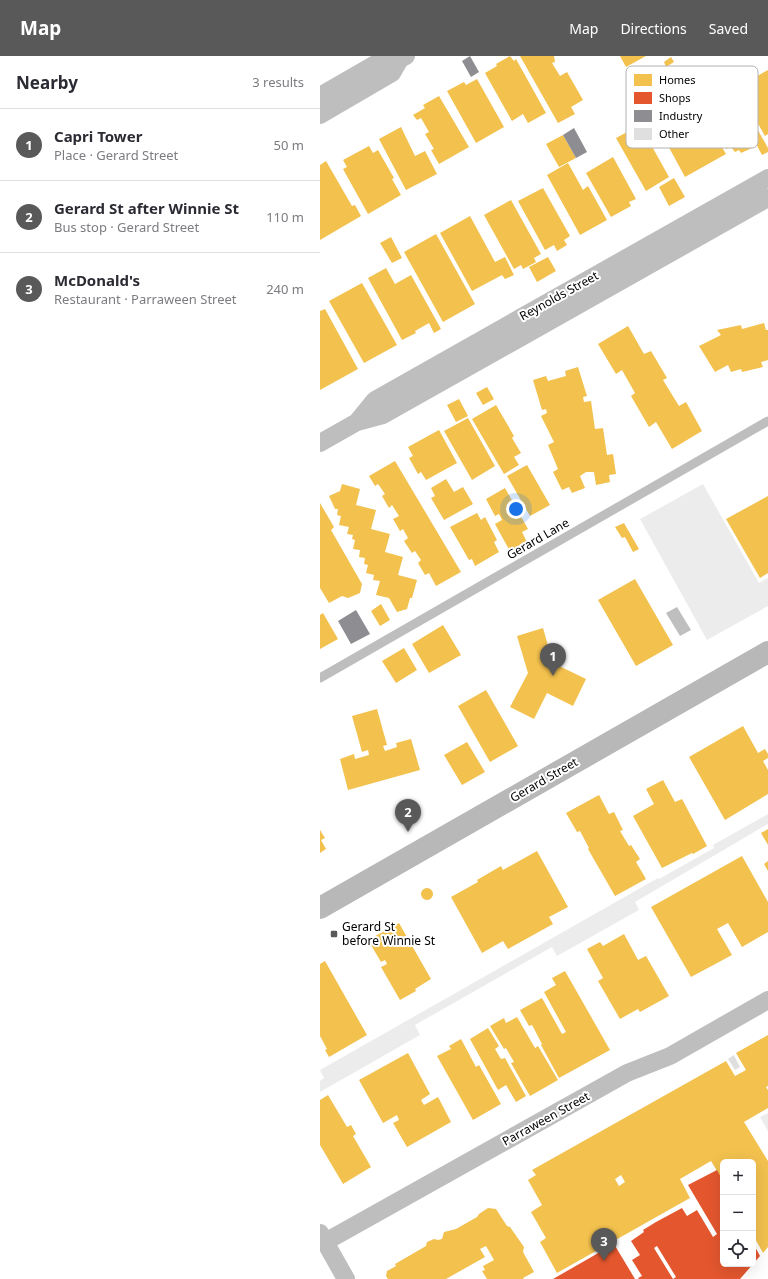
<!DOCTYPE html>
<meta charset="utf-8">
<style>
body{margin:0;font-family:"Noto Sans",sans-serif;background:#f7f7f7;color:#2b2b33}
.controls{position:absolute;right:12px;bottom:12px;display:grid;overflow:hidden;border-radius:6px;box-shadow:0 4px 16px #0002}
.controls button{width:36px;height:36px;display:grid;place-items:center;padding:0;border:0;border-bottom:1px solid #e1e1e2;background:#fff;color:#2b2b33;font:20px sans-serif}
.you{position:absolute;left:196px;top:453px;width:14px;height:14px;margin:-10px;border:3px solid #fff;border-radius:50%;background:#1a73e8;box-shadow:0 0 0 6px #1a73e833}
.badge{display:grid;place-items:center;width:26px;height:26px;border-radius:50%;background:#595959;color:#fff;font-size:13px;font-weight:700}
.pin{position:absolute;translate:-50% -33px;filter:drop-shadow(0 1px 2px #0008)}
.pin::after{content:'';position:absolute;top:21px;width:14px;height:12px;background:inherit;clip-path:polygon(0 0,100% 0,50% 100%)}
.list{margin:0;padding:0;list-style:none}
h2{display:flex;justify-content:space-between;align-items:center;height:52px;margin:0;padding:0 16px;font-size:17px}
h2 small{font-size:13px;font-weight:400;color:#7c7c81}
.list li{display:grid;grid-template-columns:26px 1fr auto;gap:12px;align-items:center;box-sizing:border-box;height:72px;padding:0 16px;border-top:1px solid #e1e1e2}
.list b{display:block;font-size:15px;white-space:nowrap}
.list p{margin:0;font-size:13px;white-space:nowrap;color:#7c7c81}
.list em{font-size:13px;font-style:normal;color:#7c7c81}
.icon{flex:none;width:22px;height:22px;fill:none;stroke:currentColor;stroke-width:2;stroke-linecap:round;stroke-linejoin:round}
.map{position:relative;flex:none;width:448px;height:1223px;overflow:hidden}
header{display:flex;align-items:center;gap:24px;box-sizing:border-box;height:56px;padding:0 20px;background:#595959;color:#fff}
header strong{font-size:19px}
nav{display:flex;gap:22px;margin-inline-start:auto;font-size:14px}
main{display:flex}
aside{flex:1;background:#fff}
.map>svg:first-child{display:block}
</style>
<header>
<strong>Map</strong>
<nav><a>Map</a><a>Directions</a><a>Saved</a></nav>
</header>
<main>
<aside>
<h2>Nearby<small>3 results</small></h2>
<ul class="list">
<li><span class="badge">1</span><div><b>Capri Tower</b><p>Place · Gerard Street</p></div><em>50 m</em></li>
<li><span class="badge">2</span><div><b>Gerard St after Winnie St</b><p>Bus stop · Gerard Street</p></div><em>110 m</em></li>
<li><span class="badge">3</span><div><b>McDonald's</b><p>Restaurant · Parraween Street</p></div><em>240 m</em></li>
</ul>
</aside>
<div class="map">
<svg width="448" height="1223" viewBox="0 0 448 1223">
<rect width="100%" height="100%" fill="#fff"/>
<path fill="#ececec" d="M383,428L439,527L448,522V550L387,584L320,463Z
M448,758V768L315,846L319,854L237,900L232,891L95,969L100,979L0,1036V1025L4,1022L0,1014L338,822L339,823L394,792L393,789Z
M448,1057V1075L440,1061Z"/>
<path fill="#bfbfbf" d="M357,551L371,574L360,580L346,557Z"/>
<path fill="#f2c14e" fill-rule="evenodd" d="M190,0L194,5L196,3L226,57L208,67L203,58L192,65L165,17L177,10L176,8Z
M200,0H234L235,6L232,7L240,20L247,16L263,44L251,51L255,58L238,67Z
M300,0H326L306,11Z
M351,1L354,6L346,11L344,6Z
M448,14V78L445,80L417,31Z
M157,23L184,71L156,87L127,35L144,26L146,29Z
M416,35L448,92V96L442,99L435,86L430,88L432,92L421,97L419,94L415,96L411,91L406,93L384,53Z
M119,40L149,91L119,108L111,94L114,93L105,78L109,76L101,62L97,64L93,59L105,52L103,49Z
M386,64L406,98L365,121L346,86Z
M320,69L349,121L326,135L296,82Z
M81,71L95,100L105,95L117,118L86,134L59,83Z
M243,79L256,102L239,111L226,88Z
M49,90L53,97L58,94L74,122L72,123L81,139L48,158L23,113L27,111L23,104Z
M293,101L316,143L309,146L311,150L291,161L266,117Z
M6,105L32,150L35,149L41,160L0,184V109Z
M248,107L263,134L268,130L287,164L260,179L227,119Z
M354,122L365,141L349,150L339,131Z
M223,132L250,180L244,184L247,189L237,195L234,189L225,194L198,145Z
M191,144L221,198L214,202L216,206L203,213L201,209L194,213L164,159Z
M150,160L175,206L185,201L194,219L185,223L182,219L152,235L120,177Z
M116,178L155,248L123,266L84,196Z
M71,181L82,202L72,207L60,187Z
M228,201L236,215L217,226L209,211Z
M66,212L75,228L91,219L121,273L114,277L109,267L95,275L96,277L82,284L48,222Z
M42,227L77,289L44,307L9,245Z
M5,253L38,313L0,334V255Z
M444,267L446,274H448V304L441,306L443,311L422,316L421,313L411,316L408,309L395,316L379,290L401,279L397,274L421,269L422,273Z
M308,270L324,298L331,295L347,322L343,324L359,350L366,346L382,375L352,393L336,366L329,371L311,340L315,337L302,314L296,318L278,288Z
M258,311L267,340L263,341L264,346L271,345L275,373L283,372L287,399L293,398L296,418L289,419L290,426L276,429L274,416H266L260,420L265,432L252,437L249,431L242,434L233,416L238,413L228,389L234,386L221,360L227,357L226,353L222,354L213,324L226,320L228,325L246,320L245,315Z
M167,331L174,343L163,349L156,337Z
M139,343L148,360L136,366L127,349Z
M176,349L194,380L192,382L201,397L194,401L199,409L184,418L152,363Z
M148,362L175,410L152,424L124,375Z
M119,374L137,407L106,424L101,416L98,418L89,402L93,400L88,391Z
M75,405L141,516L116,530L109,517L105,519L98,507L101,504L95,495L92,497L84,485L88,482L83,473L80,475L73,463L79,460L72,449L69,452L62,440L65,438L58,428L55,430L49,420Z
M207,409L230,449L210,460L187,420Z
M126,423L134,436L143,431L153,448L124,464L111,442L115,440L111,432Z
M22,428L40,433L36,449L56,454L51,473L70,478L65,496L83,501L78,519L97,524L92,542H90L87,553L77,556L69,542L56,539L60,525L53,524L54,519L46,517L48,509L44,508L45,502L39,501L40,494L33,493L35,484L32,483L33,479L27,478L29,471L19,469L21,460L17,459L18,453H15L9,440L20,435Z
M185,432L208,473L202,476L208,488L191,497L175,468L182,464L179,458L175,460L166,443Z
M448,440V517L440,522L406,463Z
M0,447L14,471L11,474L42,528L40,537L28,542L22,540L9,547L0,532Z
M157,457L161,464L165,461L177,484L174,486L179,496L155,510L152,503L149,504L130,471Z
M304,467L319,493L313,496L305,481L302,482L295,471Z
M315,523L353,589L316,610L278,544Z
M61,548L70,564L60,570L51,555Z
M3,557L18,583L0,593V559Z
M123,569L141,599L109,617L92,588Z
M223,572L233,607L266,623L253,650L227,637L214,663L190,651L208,617L197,580Z
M84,592L97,614L76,627L62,605Z
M166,634L198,690L170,706L138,650Z
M57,653L67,689L63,690L65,695L77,691L76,687L91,683L100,714L28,734L20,703L34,698L35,703L49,699L48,694L42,696L32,660Z
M423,670L438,697L445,693L448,698V702L443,705L448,714V738L405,764L369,701Z
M147,686L165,716L142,729L124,699Z
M343,724L355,746L362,743L387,790L373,798L372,797L342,812L313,760L334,748L326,733Z
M279,739L289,758L294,756L303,774L300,775L309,790L311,789L320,803L316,806L326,823L295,840L268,793L269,792L260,775L257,776L246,757Z
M448,773V789L441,777Z
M0,774L5,782L1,784L6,793L0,797Z
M217,795L248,851L229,861L233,868L188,893L183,885L162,897L131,841L158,826L157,824L181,810L183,814Z
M422,800L448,846V876L422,891L408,867L397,873L412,899L371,921L331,851Z
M448,805V815L444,808Z
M101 838a6 6 0 1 1 12 0a6 6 0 1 1-12 0Z
M79,867L111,923L95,933L96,935L80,944L61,911L67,908L65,904L61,906L48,884Z
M304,878L318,904L326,900L349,940L320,956L318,953L300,963L278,925L283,922L267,893L280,886L283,890Z
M5,905L47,979L9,1001L5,994L7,993L0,980V908Z
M245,915L290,994L239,1022L221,989L222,988L212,969L209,970L200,954L222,942L242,978L246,976L224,936L236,929L232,922Z
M197,961L215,992L218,990L238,1024L210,1040L191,1007L194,1006L186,992L184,993L170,970L184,962L186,967Z
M168,972L179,990L175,993L181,1003L185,1002L206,1040L196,1046L186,1029L178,1034L150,983Z
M448,979V1030L446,1031L448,1034V1052L424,1066L448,1105V1191L443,1197L433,1179V1106H403V1125L391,1105L360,1123L370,1142L237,1217L220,1186L226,1182L211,1156L222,1149L208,1124L216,1119L212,1114L406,1005L415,1020L426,1014L416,997ZM301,1119L305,1126L299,1130L295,1123Z
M141,983L156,1011L159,1009L181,1048L153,1064L117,1000L131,993L129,990Z
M88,997L110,1038L101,1044L104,1049L118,1041L131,1066L87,1091L73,1067L79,1064L77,1059L63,1067L39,1024Z
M8,1039L27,1071L31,1069L36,1078L33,1080L51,1111L23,1128L0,1089V1044Z
M168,1152L176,1153L187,1170L190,1171L204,1191L203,1196L214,1216L203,1222L204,1223H167L162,1215L165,1214L163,1210L174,1204L166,1190L160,1193L165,1201L126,1223H68L66,1220L67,1215L76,1210L75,1208L106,1190L107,1186L114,1183L118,1184L122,1183L124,1176L136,1173L157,1161L159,1158Z"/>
<path fill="#e4572e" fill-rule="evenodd" d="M397,1114L403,1125V1208H433V1187L440,1200L420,1223H319L318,1222L322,1220L312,1204L320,1199L311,1185L324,1176L323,1174L336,1166L362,1152L367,1160L377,1154L393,1181L397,1178L368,1129ZM337,1190L356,1221L353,1223L334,1192Z
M294,1188L315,1223H233Z"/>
<path fill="#8d8d92" d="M150,0L159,16L151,21L142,5Z
M254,72L267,96L256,102L243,79Z
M36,554L50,578L31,588L18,565Z"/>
<path fill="#dfdfdf" d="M414,999L420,1011L415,1014L408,1003Z"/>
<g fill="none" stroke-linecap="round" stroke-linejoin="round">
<path stroke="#bebebe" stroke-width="9" d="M0,622L448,365"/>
<path stroke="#bebebe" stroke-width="18" d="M0,40L64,3H80L86,0
M0,59L72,17L80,3
M37,366L55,344L448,122
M0,387L37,366L63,359L448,142
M0,1177L26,1223
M5,1186L307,1017L350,1000L448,944"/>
<path stroke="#b8b8b8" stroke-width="22" d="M0,852L448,596"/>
</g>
<rect fill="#595959" stroke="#fff" stroke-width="1.5" x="10" y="874" width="8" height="8" rx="2"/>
<g text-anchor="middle" stroke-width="4" stroke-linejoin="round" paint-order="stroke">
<g font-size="12" fill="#000" stroke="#fff">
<text transform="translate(239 240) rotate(-29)" y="4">Reynolds Street</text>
<text transform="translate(218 483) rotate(-30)" y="4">Gerard Lane</text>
<text transform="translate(224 724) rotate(-30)" y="4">Gerard Street</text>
<text transform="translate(226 1063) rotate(-29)" y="4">Parraween Street</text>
</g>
<g font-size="12" fill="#000" stroke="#fff" text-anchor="start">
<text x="22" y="875">Gerard St<tspan x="22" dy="14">before Winnie St</tspan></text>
</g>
</g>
<rect x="306" y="10" width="132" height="82" rx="6" fill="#fff" stroke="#b2b2b2" stroke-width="1"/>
<rect x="314" y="18" width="18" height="12" fill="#f2c14e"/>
<rect x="314" y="36" width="18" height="12" fill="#e4572e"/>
<rect x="314" y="54" width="18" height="12" fill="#8d8d92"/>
<rect x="314" y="72" width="18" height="12" fill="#dfdfdf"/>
<g font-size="11" fill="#000">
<text x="339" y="28">Homes</text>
<text x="339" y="46">Shops</text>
<text x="339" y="64">Industry</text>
<text x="339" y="82">Other</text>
</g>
</svg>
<div class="controls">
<button>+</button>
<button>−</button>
<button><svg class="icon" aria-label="locate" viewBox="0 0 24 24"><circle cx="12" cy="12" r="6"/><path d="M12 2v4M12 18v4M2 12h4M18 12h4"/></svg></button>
</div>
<div class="you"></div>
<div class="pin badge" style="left:233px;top:620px">1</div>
<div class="pin badge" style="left:88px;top:776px">2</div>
<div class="pin badge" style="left:284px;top:1205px">3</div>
</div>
</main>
